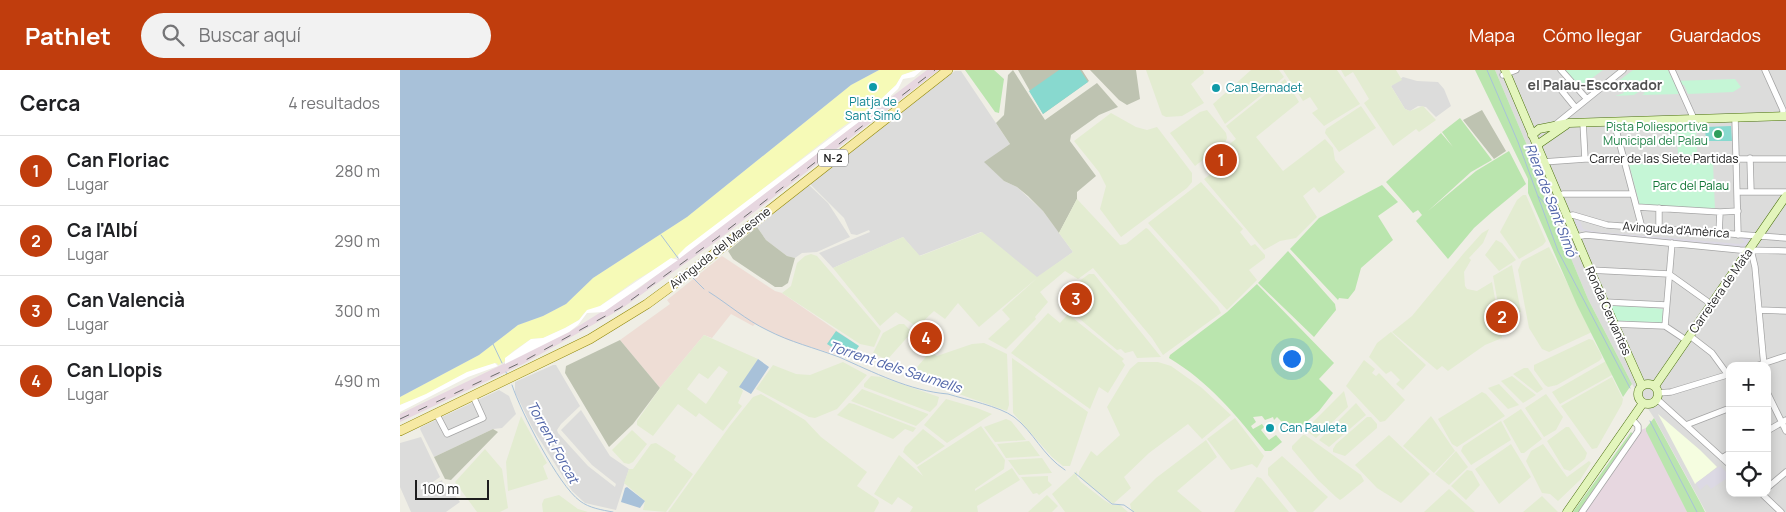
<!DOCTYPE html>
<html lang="es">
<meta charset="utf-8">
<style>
body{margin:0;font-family:Manrope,sans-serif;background:#f2f2f2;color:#202124}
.controls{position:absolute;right:15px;bottom:15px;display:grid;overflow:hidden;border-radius:10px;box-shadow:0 2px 12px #0003}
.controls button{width:45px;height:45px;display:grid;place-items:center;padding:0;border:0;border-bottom:1px solid #e0e0e0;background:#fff;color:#202124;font:25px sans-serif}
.scale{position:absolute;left:15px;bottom:12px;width:74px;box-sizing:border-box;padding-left:5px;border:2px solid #1e1e1e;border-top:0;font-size:14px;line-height:18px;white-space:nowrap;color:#1e1e1e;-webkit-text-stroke:4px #fff;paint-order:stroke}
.you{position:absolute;left:891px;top:288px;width:18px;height:18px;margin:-12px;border:4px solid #fff;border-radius:50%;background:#1a73e8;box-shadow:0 0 0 8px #1a73e833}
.badge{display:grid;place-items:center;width:32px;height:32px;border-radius:50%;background:#c03d0d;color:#fff;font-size:16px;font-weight:700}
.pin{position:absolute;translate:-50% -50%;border:2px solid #fff;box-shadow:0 1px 5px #0006}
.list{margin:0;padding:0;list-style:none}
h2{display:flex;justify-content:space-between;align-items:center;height:65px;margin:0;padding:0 20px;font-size:21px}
h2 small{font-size:16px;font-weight:400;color:#757577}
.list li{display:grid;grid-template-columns:32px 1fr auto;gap:15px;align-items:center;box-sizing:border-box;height:70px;padding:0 20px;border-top:1px solid #e0e0e0}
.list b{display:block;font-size:19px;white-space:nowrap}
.list p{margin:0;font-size:16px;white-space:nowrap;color:#757577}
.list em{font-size:16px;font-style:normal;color:#757577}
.icon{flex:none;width:28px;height:28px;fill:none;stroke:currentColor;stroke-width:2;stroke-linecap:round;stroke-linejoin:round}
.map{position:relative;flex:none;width:1386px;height:442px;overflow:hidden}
header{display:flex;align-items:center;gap:30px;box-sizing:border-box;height:70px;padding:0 25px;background:#c03d0d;color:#fff}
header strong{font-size:24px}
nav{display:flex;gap:28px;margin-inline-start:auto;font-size:18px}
.search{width:350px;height:45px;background:#f2f2f2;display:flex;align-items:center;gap:12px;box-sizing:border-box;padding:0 18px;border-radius:28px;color:#757577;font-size:19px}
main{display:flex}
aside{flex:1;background:#fff}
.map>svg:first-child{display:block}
</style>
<header>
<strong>Pathlet</strong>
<div class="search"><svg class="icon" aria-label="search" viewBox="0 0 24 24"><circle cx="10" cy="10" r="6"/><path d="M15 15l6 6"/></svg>Buscar aquí</div>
<nav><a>Mapa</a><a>Cómo llegar</a><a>Guardados</a></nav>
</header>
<main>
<aside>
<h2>Cerca<small>4 resultados</small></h2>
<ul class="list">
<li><span class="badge">1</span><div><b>Can Floriac</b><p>Lugar</p></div><em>280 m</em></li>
<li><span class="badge">2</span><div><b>Ca l'Albí</b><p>Lugar</p></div><em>290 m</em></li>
<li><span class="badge">3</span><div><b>Can Valencià</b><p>Lugar</p></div><em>300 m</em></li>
<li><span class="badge">4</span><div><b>Can Llopis</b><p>Lugar</p></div><em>490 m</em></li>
</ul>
</aside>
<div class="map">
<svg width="1386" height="442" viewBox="0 0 1386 442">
<rect width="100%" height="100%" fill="#efeee5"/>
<path fill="#dcdcdb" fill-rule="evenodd" d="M1095,0H1386V442H1306L1256,351L1232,314L1188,229L1152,143L1153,137L1145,129L1136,107L1140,106ZM1330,296H1367V423H1330Z
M555,1H561L610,74L585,92L604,111L617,117L643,141L673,182L637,208L581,162L519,186L503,167L433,198L419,183L470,162L469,160L457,165L451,164L444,148L410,114Z
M1003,7L1017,11L1038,12L1044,19L1051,36L1036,47L1026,37L1018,36L1010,41L1005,39L991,16Z
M409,115L428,133L450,167L417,182L402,183L395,188L387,186L366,170L357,157Z
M153,295H156L180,336L161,354L157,360L158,363L188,396L215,417L216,414L192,395L161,360L181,340L210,386L229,399L216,440L185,433L172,421L133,359L115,322V312Z
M99,320L109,326L116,344L102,358L93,359L34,387L20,359L21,357Z
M21,367L40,407L23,419L24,420L42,410L44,419H50L60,432L46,442H11L0,417V373Z"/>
<path fill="#eeddd5" d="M322,186L375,221L382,223L459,276L450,289L388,270L355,254L353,256L331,244L312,268L304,265L260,318L220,270L270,234L267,230Z"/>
<path fill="#e7d7e0" d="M527,0H539L318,170L221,239L123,294L0,352V344L169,262L238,219Z
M1246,358L1287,442H1182L1238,361Z"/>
<path fill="#f5fde0" d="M1258,344L1300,380L1317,397L1295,414Z"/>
<path fill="#bec3b1" d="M613,0L645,50L697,13L718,37L699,45L671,65L670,71L696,106L677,122V129L659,163L643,141L628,126L617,117L604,111L584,92L610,74L596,53L604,45L608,5Z
M618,0H682L689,11L643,44Z
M690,0H736L740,29L727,35L719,30Z
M1082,40L1106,81L1094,89L1063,50Z
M357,157L366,170L387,186L395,188L388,213L382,217H375L333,189L328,181Z
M220,270L260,318L233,354L209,377L165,303L166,296Z
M93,359L98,362L51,410L45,409L34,387Z"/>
<path fill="#e3ecd1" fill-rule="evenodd" d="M746,0H803L804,3L791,14L804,33L782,46L766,47L762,45Z
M851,0H879L884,7L825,54L813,34Z
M883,0H937L960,34L924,56L912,43L918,39L910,27L903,31Z
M941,0H996L1002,10L991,16L1005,39L1010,41L1023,36L1036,50L1019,62L1016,59L993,76L964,33L969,29L953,2L945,7Z
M885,9L899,32L856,67L883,101L925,69L933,78L935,90L945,102L919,123L914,117L903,126L917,147L896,168L880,171L864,180L804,109L830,90L823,79L836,69L826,56Z
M961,36L976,58L939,82L925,63L926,59Z
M807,40L826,63L827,68L825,73L795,96L770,63L800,42Z
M711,43L736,57L747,60L757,57L792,103V112L787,118L721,167L700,139L706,116L699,102L674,71Z
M801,112L843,159L840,162L851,176L855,174L865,185V188L849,200L857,210L827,240L748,153Z
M1123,125H1126L1146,171L1143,175L1119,189L1100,162L1117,130Z
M677,129L720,175L726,174L746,158L748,159L818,237L821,243L763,285L752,268L693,198L678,209L665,201L640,222L648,232L635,247L636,249L606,279L588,269L610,249L602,240L637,208L579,257L558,233L545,249L534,241L517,257L496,242L480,256L433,198L503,167L520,186L582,162L637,207L673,182L659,163Z
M1089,159L1083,173L1069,188L1071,190L1064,202L1065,216L1067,219L1077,221L1092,212L1102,268L1085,275L1048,301L1042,296L1037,300L992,262L1012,246L1064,183L1082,163Z
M1096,170L1102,173L1116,190L1099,201L1085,185Z
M1149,177L1192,262L1149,282L1142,279L1129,258L1118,200L1122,191Z
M411,184L417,186L481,261L474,277L460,274L382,223L391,216L397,193L405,186Z
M1112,195L1121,242L1117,243L1098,234L1093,206Z
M689,204H694L761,287L737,288L733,281L725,283L721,279L717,280L669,240L695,230L678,212Z
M648,243L660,253L668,244L724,289L722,291L725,295L708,323L699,317L690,339L611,283Z
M499,254H504L512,262L487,290L473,283L483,263Z
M991,262L1026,295L1003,320L996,314L1000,310L991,301L986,304L969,287L977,273Z
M304,265L358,289L340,317L343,321L338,333L342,336L323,361L299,343L296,347L278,334L253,366L237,355V351L260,318ZM319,296L328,302L306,334L287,319L299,303L308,309Z
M1189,269L1193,270L1201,284L1202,288L1199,291L1157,315L1148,317L1145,315L1134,300V295Z
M584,273L607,284L609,335L607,341L556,323L543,313L512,303L530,282L537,286L572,274Z
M612,288L688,342L670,396H663L652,387L613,343Z
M964,290L975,299L972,303L976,306L979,303L1005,330L985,351L980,352L946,316Z
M1206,291L1212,305L1160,334L1152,322Z
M443,292L467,305L437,339L415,348L409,347L356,319L373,295L396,304L410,305Z
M738,292H758L771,296L802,318L831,345L802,369L788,354L749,383L724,407L731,418L713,434L679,407V402L691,381L697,386L720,365L707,337L730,299Z
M1124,298H1128L1143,319L1137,323L1113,304Z
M471,306L481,307L539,327L537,335L530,342L464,317V314Z
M1112,306L1136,325L1123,333L1101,311Z
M1212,307L1223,329L1222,334L1197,378L1192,379L1161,336Z
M1099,314L1119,335L1108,339L1088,318Z
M462,319L528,344V345L516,356L451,331Z
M944,321L948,337L916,368L908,362L906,359Z
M1082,322L1086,324L1105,346L1057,377L1052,374L1038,349Z
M361,324L405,350L421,367L467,402L457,416L478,430L479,433L474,442H268L329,357L353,327Z
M1146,324L1163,347L1156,360L1144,367L1125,338Z
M546,329L577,338L592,344L547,373L524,355Z
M449,333L454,334L516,358L513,362L505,359L493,369L437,345Z
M956,333L966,345L929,377L919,370Z
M1121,339L1142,369L1124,383H1121L1103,351Z
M121,346L147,393L143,396L148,409L108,421L106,392Z
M1031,346L1055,381L1034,403L1003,376Z
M967,347H971L977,354V358L945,386L933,382V379L936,374Z
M835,348L864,386L857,398L852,394L831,400L807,369Z
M606,349L611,351L626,370L595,372L584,357Z
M1101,351L1111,370L1071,395L1061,381L1063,376Z
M581,356L605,390L604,399L575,419V421L612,398L620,410L577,436L578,442H510L513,437L498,427L492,435L474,424L499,385L523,406L517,397Z
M1166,357H1169L1187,383L1185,389L1170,401L1164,399L1147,371Z
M523,359L545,376L517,395L503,382L505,377Z
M232,360L247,374L233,392L229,394L224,393L212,380Z
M903,365H905L961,405L964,411L943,428L940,430L936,427L918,410L892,379V376Z
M989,365L1030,404L1001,433L977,418L955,395Z
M806,370L817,387L777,421L802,442H732L730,434L756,408Z
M629,371L640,386L606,388L597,374Z
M256,373L276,386L274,390L293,404L266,442L243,440L245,431L224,413L229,399H233L251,374Z
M1111,374L1131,407L1099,434L1075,399Z
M1143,374L1167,407L1189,391L1191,393L1180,410L1158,431L1150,424L1142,423L1126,391L1131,381Z
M85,379L102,399L108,438L100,442H77L55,412Z
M1056,381L1068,397L1049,415L1035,404Z
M882,386L928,427L913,442H897L868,405V398Z
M642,388L652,403L619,405L608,390Z
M1067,400L1072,401L1080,415L1066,430L1051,416Z
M677,401V407L681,412L704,430L712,435H720L728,442H665L652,424Z
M648,406V411L652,415L639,425L637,423L633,424L621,407Z
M857,407L861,408L889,442H834Z
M1049,419L1075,442H1024Z
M159,425L178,439L188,442H143L142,434L144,429Z
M647,425L658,436L652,442H628Z
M1142,426L1158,442H1123Z"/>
<path fill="#bae5ae" d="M565,0H594L604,9L599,43L595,42Z
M1075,0H1095L1140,106L1136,108L1145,129L1153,137L1152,143L1188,229L1232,314L1223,327L1177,235L1128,123V109Z
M1060,48L1092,90L1071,102L1028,141L1076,101L1109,81L1126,114L1092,142L1090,138L1092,142L1074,158L1048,189L1016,151L1022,145L1018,140L1013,143L986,112L1041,63L1053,77L1042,62Z
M982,115L998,132L978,146L993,170L961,198L955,220L948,229L939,228L938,230L890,179L919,148Z
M888,181L935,234L936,240L914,267L858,213Z
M857,214L934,293L919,309L933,323L919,341L896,361L886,351L883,353L877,347L874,350L873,347L865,350L862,346L853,347L856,352L851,356L853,359L862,354L864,357L861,360L869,370L876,365L882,372L871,381H865C837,346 808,311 769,288L770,285L827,242Z
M1254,348L1300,432L1305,442H1287L1246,361V358Z
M1231,362L1233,364L1180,442H1173Z"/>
<path fill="#f6fab7" d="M479,0H517L502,5L496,15L478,32L438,60L276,187L236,210L200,236L184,243L179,250L165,258L143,268L131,269L112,282L104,292L98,295L97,293C71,299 48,312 26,325C18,329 8,331 0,335V327L79,285L118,255L143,246L166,234L193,208L287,147L451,15Z"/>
<path fill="#c5f6d6" d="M1164,0H1203L1180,17Z
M1233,0H1268L1273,11L1335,9L1341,17L1333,22L1288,24L1284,15H1275L1279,24L1242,25L1245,23L1240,21L1234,25L1215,26L1224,23L1216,13Z
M1296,57L1297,85L1278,84L1277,58Z
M1313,93L1315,140L1240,136L1229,94Z
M1210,234L1263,239L1262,254L1215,251L1209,237Z"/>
<path fill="#88d9cf" d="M659,0H680L688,12L643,44L629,21Z
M1331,56L1332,71H1306L1305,57Z
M436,261L459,276L450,289L427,274Z"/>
<path fill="#dcd9e4" d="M1175,149L1180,151L1183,159L1197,162L1340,174L1345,172L1341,168H1348L1349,171L1346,177H1342L1191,163L1177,159L1174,153Z
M1320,396L1330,406L1311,419L1307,414L1300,420L1296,413Z"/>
<path fill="#a8c1d9" d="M0,0H479L451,15L287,147L193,208L166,234L143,246L118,255L79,285L0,327Z
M358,289L369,297L351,324L339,317Z
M227,417L245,431L240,438L221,432L225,418Z"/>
<path fill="#fff" d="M517,0H522L514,7L503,9L498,19L481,35L279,189L278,185L286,177L478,32L496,15L502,5Z
M271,188L278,190L204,242L187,243L178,255L169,262L105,294V288L131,269L143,268L165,258L179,250L187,240L200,236Z
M95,293L98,296L68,307L0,342V335L26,324L67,302Z"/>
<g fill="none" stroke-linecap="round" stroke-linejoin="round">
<path stroke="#a8c1d9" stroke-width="1" d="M1087,0L1118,72L1158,181L1230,318
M1138,126L1149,138L1154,139
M261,165L278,188
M293,208L304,219
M309,222C328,234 346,250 367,260C390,272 415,278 439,287C473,302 510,321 548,324C567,330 599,336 614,347C634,362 642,385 665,400
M93,274L102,293
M106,302L107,304
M112,315C121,342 158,415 180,431C189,438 202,440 213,442
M1250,351L1297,442
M675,403L712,434L724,435L734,442"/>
<defs>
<path id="street" d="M1161,0L1186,28
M1272,0L1294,49
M1365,0L1383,40V46
M1103,5L1116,0
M1162,21L1175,37
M1335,48L1338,165
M1183,52L1185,89
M1214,52L1242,158
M1155,55L1223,0
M1350,88L1351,122
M1143,92L1185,89H1386
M1337,122H1386
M1158,126L1163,124H1233
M1237,137L1320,142L1338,141
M1167,146L1173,145L1207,155L1386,168
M1259,159V138
M1319,163L1320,142
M1176,167L1186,165L1340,180L1386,181
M1272,173L1265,256L1286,270
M1351,180L1355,197L1364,296
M1190,200L1269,204L1311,234
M1204,232L1266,235
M1359,240L1386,241
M1214,254L1265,256
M1290,266L1312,283L1328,305
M1356,296L1386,286
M1367,322L1386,361
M1258,323L1271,322L1330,304
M1257,329L1330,395
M36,343L47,364L83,348L73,326
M1286,355L1330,338
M1367,361L1386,350
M1322,388L1330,383
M1367,418L1386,402
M1361,423L1381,442
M1182,442L1238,361V356L1232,349"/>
<path id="secondary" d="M1105,0L1190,200L1242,316
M1132,65L1139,59L1169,53L1386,46
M1137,75L1166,55
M1238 324a10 10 0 1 1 20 0a10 10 0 1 1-20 0Z
M1255,316L1386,126
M1167,442L1243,333"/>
<path id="primary" d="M0,361L190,269L247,234L296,198L548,0"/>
</defs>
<use href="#street" stroke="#a5a5a5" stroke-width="7"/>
<use href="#secondary" stroke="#496f0c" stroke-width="9"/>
<use href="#primary" stroke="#8f870a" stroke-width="10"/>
<use href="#street" stroke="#fff" stroke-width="5.5"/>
<use href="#secondary" stroke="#e3f5bc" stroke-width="8"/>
<use href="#primary" stroke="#f6e9a3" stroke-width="9"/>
<path stroke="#6c6c6c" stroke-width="1" stroke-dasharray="10 10" stroke-linecap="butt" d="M0,349L122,292L220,238L317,168L535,0"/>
</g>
<g fill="#0f9aa8" stroke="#fff" stroke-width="2">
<circle cx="473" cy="17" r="5"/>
<circle cx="816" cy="18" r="5"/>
<circle cx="870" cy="358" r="5"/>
</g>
<circle fill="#2e9e5b" stroke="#fff" stroke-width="2" cx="1318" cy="64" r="5"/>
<g text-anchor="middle" stroke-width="4" stroke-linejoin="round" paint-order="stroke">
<rect fill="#fff" stroke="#626262" stroke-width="1" x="418" y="79.5" width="30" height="17" rx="4"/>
<g font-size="11" font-weight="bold" fill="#1e1e1e">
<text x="433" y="92">N-2</text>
</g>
<g font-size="12" fill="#0d838f" stroke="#fff" text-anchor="start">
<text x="826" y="22">Can Bernadet</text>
<text x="473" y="36" text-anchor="middle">Platja de<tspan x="473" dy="14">Sant Simó</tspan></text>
<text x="880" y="362">Can Pauleta</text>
</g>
<g font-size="12" fill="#27864d" stroke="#fff" text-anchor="end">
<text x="1308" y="61">Pista Poliesportiva<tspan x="1308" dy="14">Municipal del Palau</tspan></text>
</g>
<g font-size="12" fill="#1e1e1e" stroke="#fff">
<text x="1264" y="93">Carrer de las Siete Partidas</text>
<text transform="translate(1276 160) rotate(4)" y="4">Avinguda d'Amèrica</text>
<text transform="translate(320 178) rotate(-38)" y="4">Avinguda del Maresme</text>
<text transform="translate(1321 221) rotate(-55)" y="4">Carretera de Mata</text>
<text transform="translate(1208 241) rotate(66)" y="4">Ronda Cervantes</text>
</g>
<g font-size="12" fill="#127636" stroke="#fff">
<text x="1291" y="120">Parc del Palau</text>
</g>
<g font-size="14" font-weight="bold" fill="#515151" stroke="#fff">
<text x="1195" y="20">el Palau-Escorxador</text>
</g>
<g font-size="14" font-style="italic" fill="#5165a8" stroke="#fff">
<text transform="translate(1151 130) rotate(69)" y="5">Riera de Sant Simó</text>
<text transform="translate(495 297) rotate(18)" y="5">Torrent dels Saumells</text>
<text transform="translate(153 372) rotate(61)" y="5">Torrent Forcat</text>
</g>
</g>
</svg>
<div class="controls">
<button>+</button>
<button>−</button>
<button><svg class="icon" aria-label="locate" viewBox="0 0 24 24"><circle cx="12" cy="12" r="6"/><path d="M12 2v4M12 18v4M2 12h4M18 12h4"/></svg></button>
</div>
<div class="scale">100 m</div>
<div class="you"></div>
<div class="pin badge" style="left:821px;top:90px">1</div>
<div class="pin badge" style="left:1102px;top:247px">2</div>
<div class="pin badge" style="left:676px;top:229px">3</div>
<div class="pin badge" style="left:526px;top:268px">4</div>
</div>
</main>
